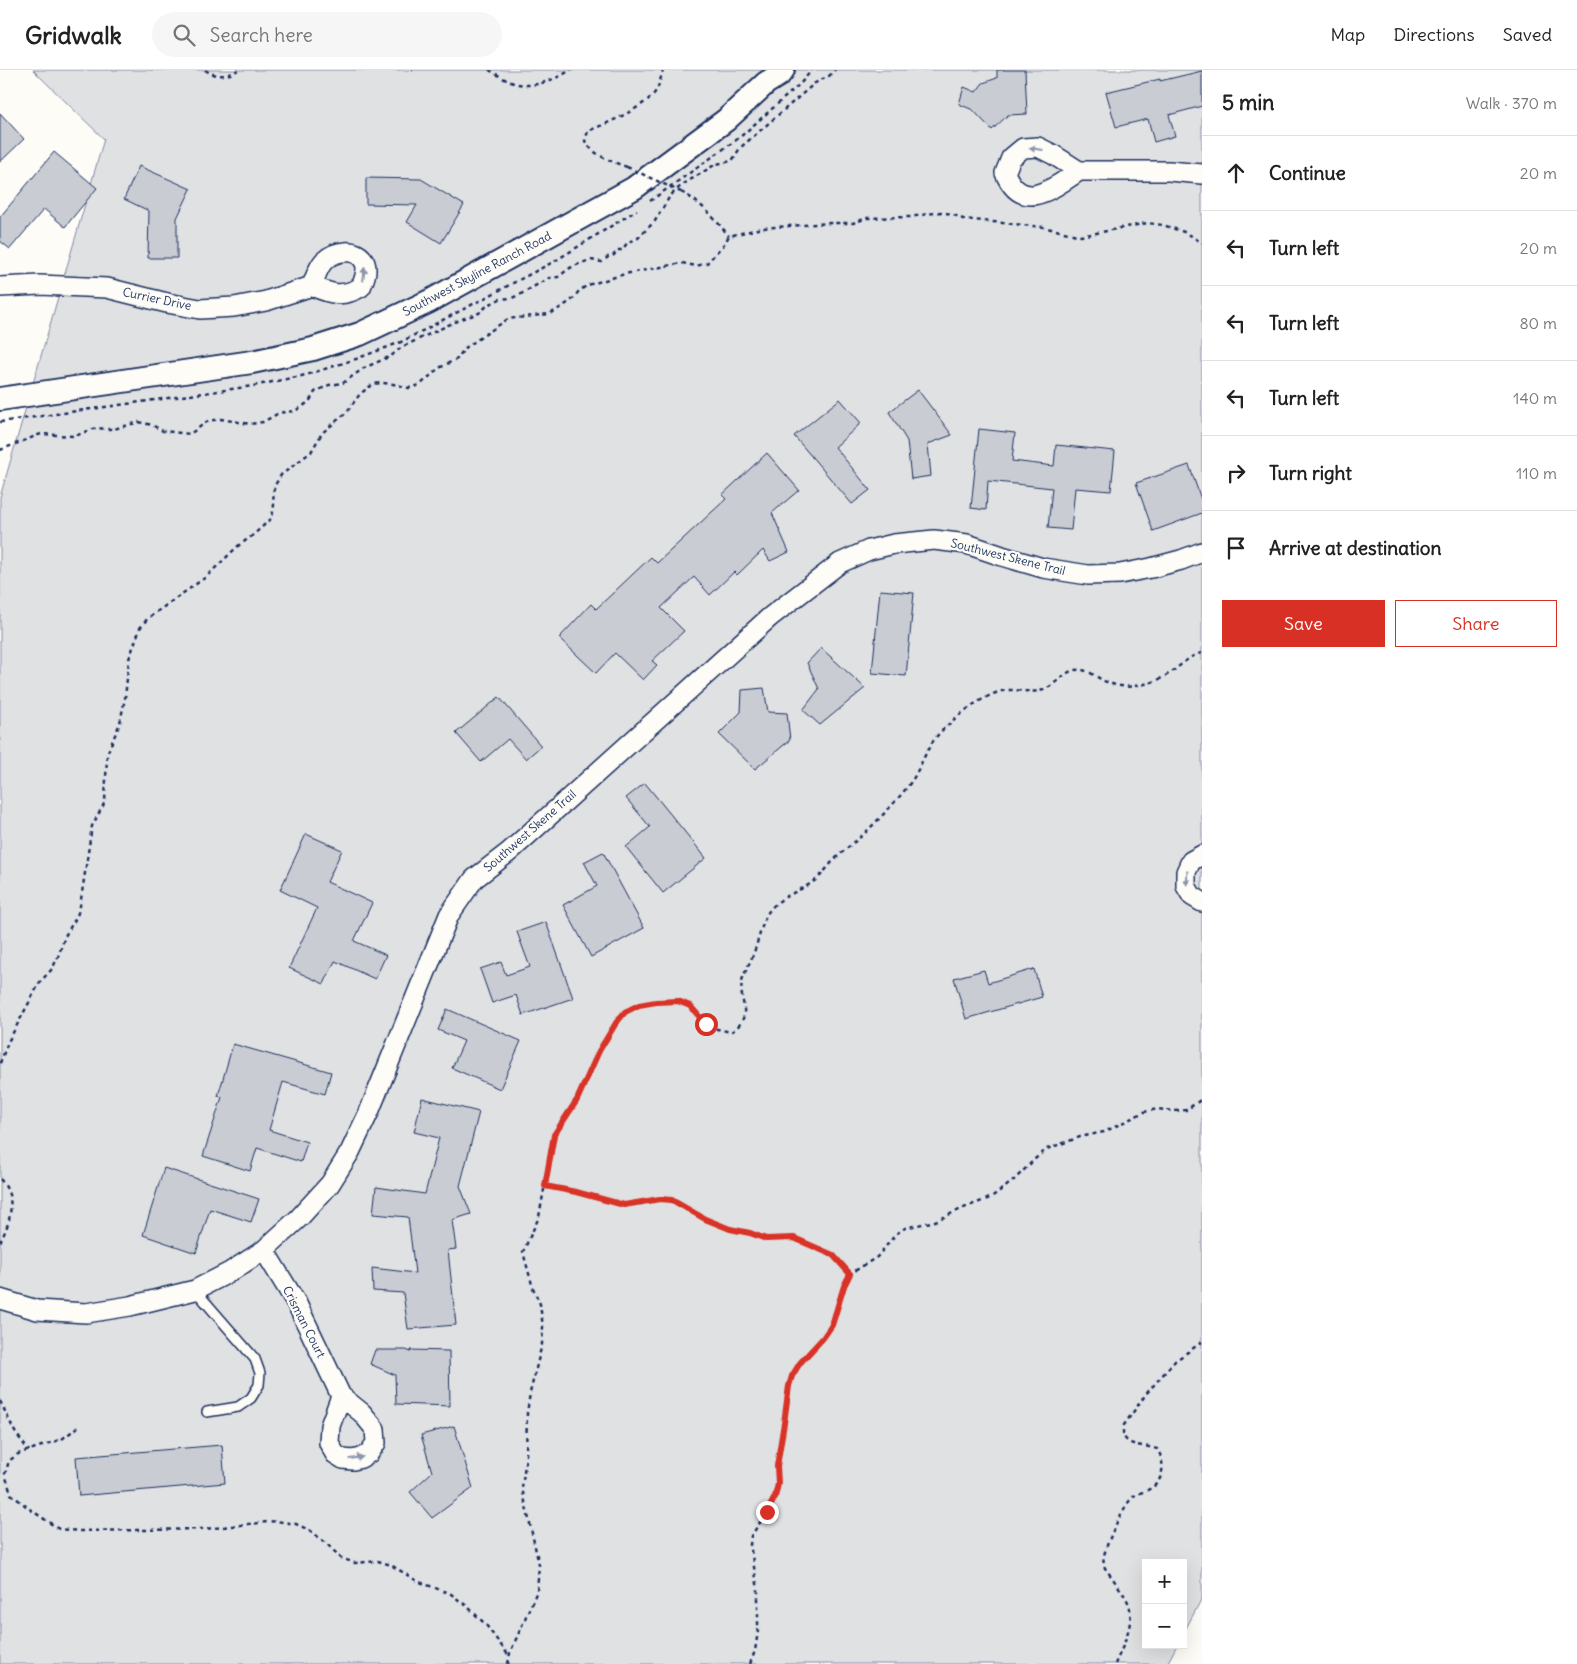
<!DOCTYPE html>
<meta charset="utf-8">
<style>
body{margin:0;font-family:Delius,sans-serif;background:#f6f6f6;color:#222}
.controls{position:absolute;right:15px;bottom:15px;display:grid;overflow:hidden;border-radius:0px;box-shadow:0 5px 20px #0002}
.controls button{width:45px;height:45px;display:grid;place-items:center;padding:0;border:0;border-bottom:1px solid #e0e0e0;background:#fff;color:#222;font:25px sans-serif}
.stop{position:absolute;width:15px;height:15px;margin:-11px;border:4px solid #d93025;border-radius:50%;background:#fff}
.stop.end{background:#d93025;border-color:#fff;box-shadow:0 1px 5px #0008}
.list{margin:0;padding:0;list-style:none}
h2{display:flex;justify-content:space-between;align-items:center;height:65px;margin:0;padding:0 20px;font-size:21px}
h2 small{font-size:16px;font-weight:400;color:#767676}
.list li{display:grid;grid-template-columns:32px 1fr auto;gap:15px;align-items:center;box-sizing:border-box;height:75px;padding:0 20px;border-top:1px solid #e0e0e0}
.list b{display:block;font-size:19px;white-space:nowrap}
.list em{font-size:16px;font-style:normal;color:#767676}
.actions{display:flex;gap:10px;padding:15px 20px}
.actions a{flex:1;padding:11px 0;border:1px solid #d93025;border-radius:0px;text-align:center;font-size:18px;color:#d93025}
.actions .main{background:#d93025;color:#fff}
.icon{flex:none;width:28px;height:28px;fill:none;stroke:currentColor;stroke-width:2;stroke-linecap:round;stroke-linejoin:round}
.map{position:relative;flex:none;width:1202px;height:1594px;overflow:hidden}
header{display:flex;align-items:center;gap:30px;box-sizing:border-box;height:70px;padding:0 25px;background:#fff;border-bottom:1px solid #e0e0e0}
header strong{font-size:24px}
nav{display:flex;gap:28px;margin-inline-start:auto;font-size:18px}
.search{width:350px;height:45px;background:#f6f6f6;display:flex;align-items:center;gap:12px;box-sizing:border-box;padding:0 18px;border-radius:28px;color:#767676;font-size:19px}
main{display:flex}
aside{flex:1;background:#fff}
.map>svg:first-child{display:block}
</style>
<header>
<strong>Gridwalk</strong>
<div class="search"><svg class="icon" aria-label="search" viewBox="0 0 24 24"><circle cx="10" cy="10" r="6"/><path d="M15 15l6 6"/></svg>Search here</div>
<nav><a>Map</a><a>Directions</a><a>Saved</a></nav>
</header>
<main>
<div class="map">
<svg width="1202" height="1594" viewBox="0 0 1202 1594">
<rect width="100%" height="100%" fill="#fdfcf7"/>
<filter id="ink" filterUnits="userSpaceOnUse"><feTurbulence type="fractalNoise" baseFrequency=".02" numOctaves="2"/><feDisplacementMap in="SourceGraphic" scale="10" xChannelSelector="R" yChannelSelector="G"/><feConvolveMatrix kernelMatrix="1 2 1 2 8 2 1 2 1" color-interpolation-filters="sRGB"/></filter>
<g filter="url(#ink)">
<path fill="#e0e1e3" stroke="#7e88a0" d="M33,0H1202V1528L1183,1564V1493H1146V1575H1177L1167,1594H0V427L104,69Z"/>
<path fill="#c9ccd3" stroke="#1b2f5e" d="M997,0H1025L1027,44L1008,45L992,60L973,40L959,34L964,17L976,22L983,13L997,8Z
M1202,1V36L1169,45L1175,66L1154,72L1148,49L1116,57L1106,22L1160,9V11Z
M0,43L24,69L0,92Z
M54,82L97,118L65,157L44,139L10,179L0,171V147Z
M139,96L191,119L177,148V188H148L149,141L124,129Z
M366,108L421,109L464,135L441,173L407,152L417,135L366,134Z
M918,320L952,365L928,374L931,406L911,409L907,371L889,342Z
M840,329L861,353L835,377L870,420L852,434L794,366Z
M979,359L1015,363L1012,391L1054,396L1056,375L1115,381L1111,421L1075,418L1071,460L1048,458L1052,418L988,411L986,440L971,438Z
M767,383L799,420L772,443L789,482L770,491L763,480L737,505L734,502L710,525L694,507L661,538L684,561L652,591L657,595L643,610L615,583L596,603L559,568L591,534L596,539L651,487L657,493L726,429L722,425Z
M1189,395L1202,432V443L1153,461L1136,413Z
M880,520L914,523L906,606L872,603Z
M821,578L865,618L820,655L803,640L819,619L807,593Z
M764,618L768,642L787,643L790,670L755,699L719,664L741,642L742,620Z
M499,627L541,676L526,689L508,669L481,692L456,663Z
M645,713L706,788L663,823L626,777L650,757L626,728Z
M306,764L342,780L327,812L372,833L354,871L386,885L375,909L335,891L324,914L289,898L317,838L280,820Z
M603,782L644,858L591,887L563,835L597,816L584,792Z
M546,852L573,928L523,945L516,925L492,933L480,899L501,892L506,905L530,897L517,862Z
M1034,899L1042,927L966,949L954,908L984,900L988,913Z
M447,939L521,971L500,1019L452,998L464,971L438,960Z
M233,974L331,1002L325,1024L283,1012L269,1060L307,1072L301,1092L257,1078L250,1101L203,1086L222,1027L218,1026Z
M422,1028L479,1042L460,1116L471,1144L452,1150L456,1179L448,1180L456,1255L408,1259L403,1223L373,1221L372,1198L415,1203L408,1147L373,1144L376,1117L425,1124L439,1068L414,1062Z
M164,1098L259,1129L251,1152L210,1139L196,1183L143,1165Z
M375,1280H406L411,1282V1280L449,1281L450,1336L396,1334L395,1305L370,1294Z
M454,1356L473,1418L432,1448L410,1422L432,1402L421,1365Z
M222,1375L225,1413L79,1426L76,1387Z"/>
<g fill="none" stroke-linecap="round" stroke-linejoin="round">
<defs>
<path id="service" d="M195,1220L255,1289L260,1303L259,1315L251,1328L238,1337L207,1342"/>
<path id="minor" d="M1079,101C1053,118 1023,144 1005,103L1011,88L1023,78L1038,77L1054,85L1079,101H1169L1202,104
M0,217L40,215L107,218L167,233L200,239L234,237L266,231L312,216C331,224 342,228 361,217C364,210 368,201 365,193C358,176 334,181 324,191C318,197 315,208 312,216
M1202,785L1191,791L1186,802V816L1192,826L1202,832
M264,1180L297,1234L341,1326L362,1343L375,1359L376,1373L369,1383L361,1388L353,1390L343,1389L335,1384L329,1373L330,1356L341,1326
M0,1229L37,1240L86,1243L130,1236L195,1220L230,1202L264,1180L299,1148L330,1114L350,1082L369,1042L449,845L474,809L509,782L770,547L840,493L869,480L894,474L934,470L967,474L1002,486L1043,498L1088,505L1120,504L1151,498L1181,490L1202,482"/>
<path id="tertiary" d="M0,329L252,292L313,279L360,264L430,231L634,118L726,50L766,13L779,5L783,0"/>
</defs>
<use href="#service" stroke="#1b2f5e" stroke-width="12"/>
<use href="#minor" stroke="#1b2f5e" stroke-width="22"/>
<use href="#tertiary" stroke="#1b2f5e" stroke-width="26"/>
<path stroke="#1b2f5e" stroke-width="2.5" stroke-dasharray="4 4" stroke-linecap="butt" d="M205,0C216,7 227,7 238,0
M412,0H413
M489,0C497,4 506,11 514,13C535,19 553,10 571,0
M627,97C611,91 594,86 585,71L588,61C606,54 649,36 657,19C660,13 661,6 663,0
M681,122C702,133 714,148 729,166
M650,131L739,68L800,14L812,0
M0,352L253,316L306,305L356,289L401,272L555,191L637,140
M0,380L41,364L75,366L96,358L106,359H114L139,352L152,355L163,361L190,364L208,351L221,349L250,354L263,352L277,344L284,342L295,341L309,332L315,322L329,315L343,313L364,298L391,286L402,277L459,250L479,243L488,235L500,229L512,228L521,224L549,208L558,207L570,198L581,193L591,190L602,192L608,187L614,185L617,180H622L628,172L638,168L655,151L670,126L682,115L716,94L732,91L740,78L815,13L829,6L835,0
M0,993L8,972L40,912L52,899L58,887L65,866L77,846L80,836L92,756L105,732L107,684L120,653L125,628L129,589L140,558L148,548L206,507L238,476L252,466L272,448L274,435L273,423L275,415L281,405L311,382L322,363L346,343L360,324L373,314L383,313L393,314L409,318L420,315L439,298L457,289L465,278L508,249L550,244L571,231L579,221L588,215L625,204L682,193L696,196L707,193L724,174L729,166L762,158L830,153H853L867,148L910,147L940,142L952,144L963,149L1043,157L1081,166L1147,153L1163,155L1187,163L1202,173
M0,1109C17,1127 11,1152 0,1172
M545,1116L576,1122L624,1135L643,1133L660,1129L672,1131L705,1149L730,1159L750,1163L766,1169L794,1168L833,1185L850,1204
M0,1331L15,1362L29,1381
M78,1357L62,1369L18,1384L9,1391L5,1404L11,1424L31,1440L59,1459L79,1461L205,1459L276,1451L296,1454L311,1461L327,1474L341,1488L355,1493L378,1491L391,1495L417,1511L451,1524L468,1537L486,1555L509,1586
M508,1594L510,1583L537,1521L539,1495L522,1418L526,1386L527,1343L530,1323L542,1274L543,1257L540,1234L533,1218L523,1182L539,1147L554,1065L577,1030L599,981L616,953L625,942L639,935L656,932L679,931L690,936L706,954L717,959L731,962C755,946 738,932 742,911C744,902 749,896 752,887C758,874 762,851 769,841C779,827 800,821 813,812C822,806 827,797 834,790C844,780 855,772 865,763C881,747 898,730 911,712C921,697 926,679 937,666C951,650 981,626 1002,621C1014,618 1027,623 1039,621C1053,619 1061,603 1075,600C1085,598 1094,605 1102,610C1112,615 1125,618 1135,616C1146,614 1158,611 1167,605C1179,598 1189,585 1202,583
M750,1594L755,1581L758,1561V1519L750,1475L751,1466L767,1442L775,1427L778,1414L777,1396L784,1353L789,1316L792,1306L800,1293L823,1268L832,1255L844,1216L850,1204L877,1187L896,1164L905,1158L935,1151L966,1137L990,1128L1012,1112L1036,1088L1047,1079L1080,1067L1104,1062L1144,1042L1157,1039L1175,1041L1186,1040L1202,1029
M1115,1594C1123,1576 1137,1549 1127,1530C1121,1519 1112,1508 1105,1498C1103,1492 1103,1488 1105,1482C1108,1470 1124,1434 1134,1426C1140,1422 1149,1421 1155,1415C1165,1406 1164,1389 1157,1379C1142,1374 1118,1378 1124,1355L1146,1324L1175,1291L1202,1272"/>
<use href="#service" stroke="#fdfcf7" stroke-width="9"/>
<use href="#minor" stroke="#fdfcf7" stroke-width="19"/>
<use href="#tertiary" stroke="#fdfcf7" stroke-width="22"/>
<path stroke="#1b2f5e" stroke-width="2.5" stroke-dasharray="4 4" stroke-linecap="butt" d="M627,97L681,122"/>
</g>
<defs><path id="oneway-solid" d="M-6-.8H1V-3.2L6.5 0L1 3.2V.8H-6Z" transform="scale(1.25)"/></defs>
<g fill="#8c96aa">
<use href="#oneway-solid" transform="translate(1036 79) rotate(-172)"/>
<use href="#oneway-solid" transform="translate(364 204) rotate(-83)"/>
<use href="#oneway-solid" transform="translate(1187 808) rotate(93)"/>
<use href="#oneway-solid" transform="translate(356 1388) rotate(-10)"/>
</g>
</g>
<g fill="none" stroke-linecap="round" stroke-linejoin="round" filter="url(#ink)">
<path stroke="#d93025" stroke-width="6" d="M706,954L690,936L678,931L656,932L639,935L625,942L616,953L599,981L577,1030L554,1065L545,1116L576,1122L624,1135L660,1129L672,1130L705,1149L730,1159L750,1163L766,1169L794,1168L833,1185L850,1204L844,1216L832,1255L823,1268L800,1293L792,1306L789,1316L784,1353L777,1396L778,1414L775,1427L767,1442"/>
</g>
<g text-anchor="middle" stroke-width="4.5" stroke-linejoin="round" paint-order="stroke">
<g font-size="12" fill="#1b2f5e" stroke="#fdfcf7">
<text transform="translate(477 204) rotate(-28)" y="4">Southwest Skyline Ranch Road</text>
<text transform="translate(157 229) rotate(12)" y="4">Currier Drive</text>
<text transform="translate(1008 487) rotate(14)" y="4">Southwest Skene Trail</text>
<text transform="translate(530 761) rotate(-41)" y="4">Southwest Skene Trail</text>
<text transform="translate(304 1252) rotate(63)" y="4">Crisman Court</text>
</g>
</g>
</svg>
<div class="controls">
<button>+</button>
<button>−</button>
</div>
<div class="stop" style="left:706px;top:954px"></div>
<div class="stop end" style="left:767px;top:1442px"></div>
</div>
<aside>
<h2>5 min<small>Walk · 370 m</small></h2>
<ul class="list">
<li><svg class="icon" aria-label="ahead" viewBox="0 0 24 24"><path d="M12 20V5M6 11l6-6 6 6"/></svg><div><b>Continue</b></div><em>20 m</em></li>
<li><svg class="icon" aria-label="left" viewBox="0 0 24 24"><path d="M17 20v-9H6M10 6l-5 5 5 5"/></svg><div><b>Turn left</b></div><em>20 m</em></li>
<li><svg class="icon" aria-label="left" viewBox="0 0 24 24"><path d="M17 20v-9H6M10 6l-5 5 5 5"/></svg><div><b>Turn left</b></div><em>80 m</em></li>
<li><svg class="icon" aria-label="left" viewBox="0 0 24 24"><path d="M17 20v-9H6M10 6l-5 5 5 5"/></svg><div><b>Turn left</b></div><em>140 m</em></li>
<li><svg class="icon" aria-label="right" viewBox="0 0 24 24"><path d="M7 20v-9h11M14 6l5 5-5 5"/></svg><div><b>Turn right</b></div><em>110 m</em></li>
<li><svg class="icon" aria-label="arrive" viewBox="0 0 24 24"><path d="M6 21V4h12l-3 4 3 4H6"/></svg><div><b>Arrive at destination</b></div></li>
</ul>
<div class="actions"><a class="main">Save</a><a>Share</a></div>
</aside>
</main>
